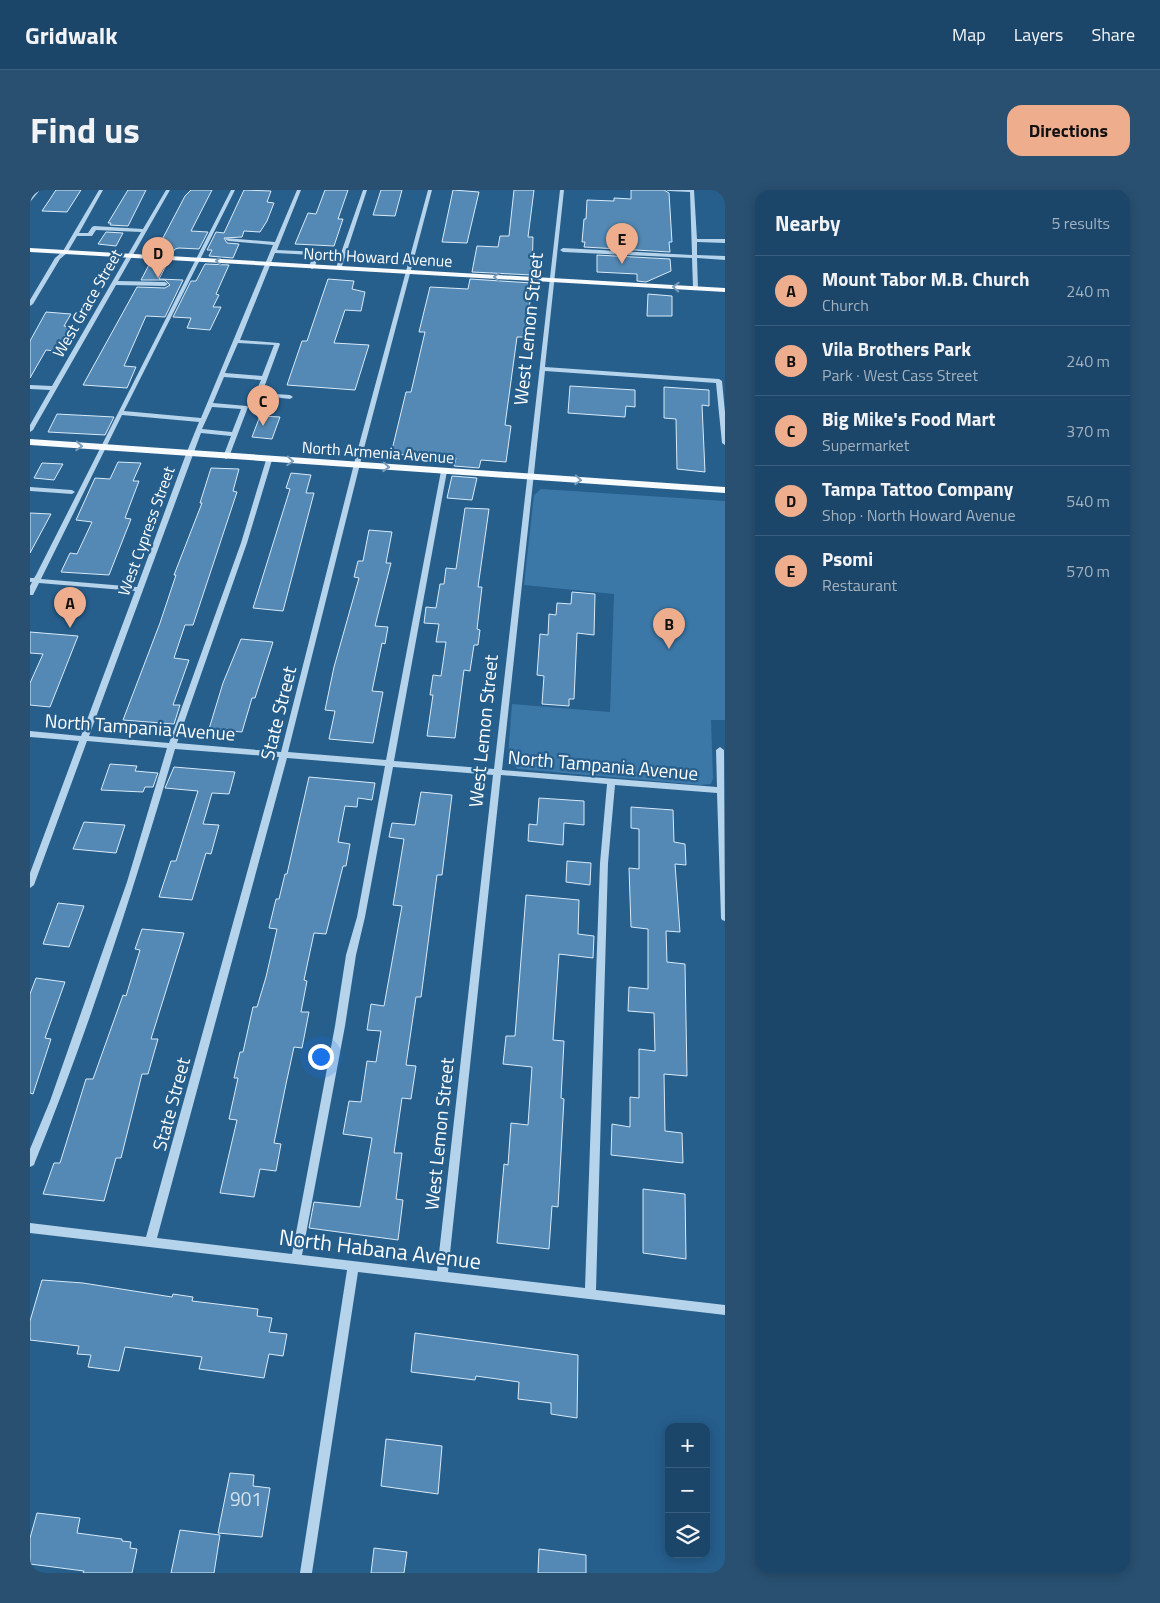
<!DOCTYPE html>
<meta charset="utf-8">
<style>
body{margin:0;font-family:"Titillium Web",sans-serif;background:#295071;color:#f1f3f6}
.controls{position:absolute;right:15px;bottom:15px;display:grid;overflow:hidden;border-radius:10px;box-shadow:0 2px 12px #0003}
.controls button{width:45px;height:45px;display:grid;place-items:center;padding:0;border:0;border-bottom:1px solid #3a5e7d;background:#1c4669;color:#f1f3f6;font:25px sans-serif}
.you{position:absolute;left:290px;top:866px;width:18px;height:18px;margin:-12px;border:4px solid #fff;border-radius:50%;background:#1a73e8;box-shadow:0 0 0 8px #1a73e833}
.badge{display:grid;place-items:center;width:32px;height:32px;border-radius:50%;background:#eead8d;color:#111;font-size:16px;font-weight:700}
.pin{position:absolute;translate:-50% -41px;filter:drop-shadow(0 1px 2px #0008)}
.pin::after{content:'';position:absolute;top:26px;width:18px;height:15px;background:inherit;clip-path:polygon(0 0,100% 0,50% 100%)}
.list{margin:0;padding:0;list-style:none}
h2{display:flex;justify-content:space-between;align-items:center;height:65px;margin:0;padding:0 20px;font-size:21px}
h2 small{font-size:16px;font-weight:400;color:#a0b1c0}
.list li{display:grid;grid-template-columns:32px 1fr auto;gap:15px;align-items:center;box-sizing:border-box;height:70px;padding:0 20px;border-top:1px solid #3a5e7d}
.list b{display:block;font-size:19px;white-space:nowrap}
.list p{margin:0;font-size:16px;white-space:nowrap;color:#a0b1c0}
.list em{font-size:16px;font-style:normal;color:#a0b1c0}
.icon{flex:none;width:28px;height:28px;fill:none;stroke:currentColor;stroke-width:2;stroke-linecap:round;stroke-linejoin:round}
.map{position:relative;flex:none;width:695px;height:1383px;overflow:hidden;border-radius:15px}
header{display:flex;align-items:center;gap:30px;box-sizing:border-box;height:70px;padding:0 25px;background:#1c4669;border-bottom:1px solid #3a5e7d}
header strong{font-size:24px}
nav{display:flex;gap:28px;margin-inline-start:auto;font-size:18px}
.intro{display:flex;align-items:center;justify-content:space-between;box-sizing:border-box;height:120px;padding:0 30px}
h1{margin:0;font-size:35px}
.button{padding:12px 22px;border-radius:15px;background:#eead8d;color:#111;font-size:18px;font-weight:700}
main{display:flex;gap:30px;padding:0 30px}
aside{flex:1;background:#1c4669;border-radius:15px;box-shadow:0 2px 12px #0003}
.map>svg:first-child{display:block}
</style>
<header>
<strong>Gridwalk</strong>
<nav><a>Map</a><a>Layers</a><a>Share</a></nav>
</header>
<div class="intro"><h1>Find us</h1><a class="button">Directions</a></div>
<main>
<div class="map">
<svg width="695" height="1383" viewBox="0 0 695 1383">
<rect width="100%" height="100%" fill="#265e8c"/>
<path fill="#3b78a8" d="M511,299L695,311V530H681L683,588L681,594L671,595L488,579L480,573L478,566L482,514L580,522L584,404L494,395L504,305Z"/>
<path fill="#5389b4" stroke="#d9eaf8" d="M26,0H51L37,22L12,21Z
M98,0H116L98,36L80,35L81,33H78Z
M161,0H182L161,41L178,42L169,59L149,58L145,59L142,64L125,63L155,6Z
M214,0L241,1L237,12L244,13L237,31L230,42L214,41L212,47L194,48L197,53L209,54L203,68L179,66L182,60H177L186,42L194,43Z
M295,0H318L308,29H313L304,56L265,54L278,23L286,24Z
M351,0H372L365,26L343,25Z
M423,0L449,2L437,53L412,52Z
M484,0H504L498,47H503L502,85L442,82L447,56L468,57L470,46H479Z
M601,0H634L639,3L642,52H639L640,62L554,57L555,52H552L554,29H556L557,10L584,11V8L601,9Z
M76,42L93,43L86,56L68,54Z
M567,65L640,69L641,81L616,92L607,91V84L567,82Z
M121,71L138,72L129,89L153,90L135,127L116,126L94,176L106,177L97,198L53,195L107,97L135,98L140,95L135,90H111Z
M175,74L199,75L186,104L189,105L183,117H191L180,140L157,138L161,128L143,127L161,91H166Z
M298,89L324,91L322,99L335,102L331,121L315,120L304,153L339,155L325,200L257,195L272,151H277Z
M440,89L502,93L496,147H487L475,235L481,236L476,272L451,270L449,278L424,276L426,268L361,264L376,202H381L395,142H389L400,97L438,99Z
M618,104L642,106V126H617Z
M16,122L41,124L34,136L40,137L26,161L16,160L0,188V151Z
M540,196L605,200V217L596,216L595,227L538,223Z
M634,197L679,200V216L672,215L675,282L647,279L646,229L634,228Z
M27,224L84,227L75,245L18,242Z
M230,226L250,227L242,249L222,247Z
M88,272L111,273L103,291H109L95,328L101,329L79,385L31,382L40,363L47,364L62,332L46,330L65,288L80,289Z
M12,273L33,274L24,290L4,288Z
M181,278L209,279L203,301L207,302L163,435H155L144,468L159,470L143,515H150L144,534L93,530L130,433L146,385H144L172,313H170Z
M261,283L281,285L276,303H284L253,421L223,418L260,299L256,298Z
M422,286L447,288L442,310L417,308Z
M435,318L459,319L448,397H452L447,439L450,440L448,455H444L440,481L434,480L425,548L397,546L403,505H400L403,485L411,486L416,452H406L409,434L394,433L396,417L406,418L410,394H414L416,378L426,379Z
M0,323L21,324L0,363Z
M339,340L362,342L356,373H361L345,436L358,437L355,454L352,453L342,501L353,502L343,553L299,549L305,521L295,520L304,477L329,388L324,387L328,371H333Z
M542,402L565,404L564,445L547,443L544,509H539V516L512,514L514,486L507,485L510,444L518,445L519,424L526,425L527,413L541,414Z
M0,442L48,446L20,517L0,515V493L13,464L0,463Z
M211,449L243,452L225,508H222L212,542L179,539L193,493Z
M80,574L107,576L105,581L128,583L123,597H115L113,602L71,600Z
M144,577L205,582L199,604L182,603L173,634L189,635L181,664L176,663L162,710L129,707L141,671H146L168,601L135,598Z
M279,587L345,593L342,610L328,608L327,617L315,616L308,652L320,654L316,676H313L296,744L284,743L274,790L277,791L271,822H279L272,858L264,857L256,894L244,953L251,954L246,981L230,979L224,1007L190,1003L207,930L199,929L208,888H204L210,862H213L223,817H227L236,787L247,739L239,738L246,709H249L255,684H257Z
M391,602L422,605L412,685H407L391,807H386L376,875L386,876L381,909L372,908L364,963H372L366,1009L373,1010L368,1050L279,1038L284,1012L330,1017L342,948L313,944L319,911L331,912L337,871L346,872L351,841L337,840L341,814L354,816L372,716L363,715L374,649L359,647L362,633L385,635Z
M509,608L554,611V635L534,633L533,655L498,651L499,634L507,635Z
M601,617L643,620L644,652L655,654L656,675L645,674L650,742L636,741L637,772L655,774L657,886L634,884L635,941L652,943L653,973L581,965L582,934L600,937V907L609,908V859L625,861L624,823L598,821L599,797L618,799V739L601,737L599,678L609,679V639L601,638Z
M54,632L95,635L86,663L43,659Z
M537,671L561,673L560,695L536,692Z
M496,705L549,710L548,744L564,746L563,768L529,764L523,850L534,851L531,908L534,909L528,1017L522,1016L519,1059L467,1053L474,974L478,975L481,933L498,935L502,877L473,874L476,846H485Z
M28,713L54,716L39,757L13,754Z
M112,739L154,743L121,849H128L118,884H112L91,968H86L74,1011L13,1004L24,973H30L56,889H63L93,805L96,806L110,760L105,759Z
M6,788L35,792L15,848L21,849L3,904L0,903V804Z
M613,999L655,1004L656,1069L613,1063Z
M12,1090L53,1093L142,1107L143,1104L163,1107L162,1111L228,1119L227,1126L242,1128L239,1142L257,1144L253,1166L239,1164L234,1188L169,1179L172,1167L95,1157L89,1181L58,1177L61,1165L47,1164L49,1156L0,1150V1131Z
M385,1143L548,1165L547,1228L521,1224V1213L488,1209L489,1192L446,1186L445,1190L381,1182Z
M356,1249L412,1256L408,1304L351,1296Z
M200,1283L224,1285L223,1296L240,1298L232,1347L188,1343Z
M7,1323L50,1328L47,1343L92,1349V1351L101,1352L100,1358L107,1359L102,1383H53L54,1381L0,1374V1348Z
M150,1340L190,1345L184,1383H141Z
M344,1358L377,1362L374,1383H341Z
M509,1359L556,1365V1383H508Z"/>
<g fill="none" stroke-linecap="round" stroke-linejoin="round">
<path fill="#b5d3ea" fill-rule="evenodd" d="M6,0H10L0,12V8Z
M69,0H73L49,43H58L62,37L64,36L113,39L136,0H140L88,91L135,92L138,94L135,96L86,95L3,240L0,242V235L20,200L0,199V195L22,196L111,42L66,40L62,46H47L37,63L30,69L3,114L0,116V110L25,68L33,61Z
M201,0H205L94,221L171,228L243,55L198,51L195,49L196,48L245,52L267,0H271L247,60L311,63L333,0H337L311,79L306,78L310,66L288,65L285,77L282,79L279,77L283,65L245,63L210,150L249,153L250,154L232,203L260,205L263,207L260,209L226,205L225,204L231,190L194,187L183,213L217,216L218,217L199,267L196,269L193,267L201,246L171,243L59,546L139,553L211,353L236,270L239,268L242,270L217,353L147,553L251,562L326,266L398,0H402L332,266L258,562L356,570L411,281L414,279L417,281L364,571L464,579L530,0H534L515,177L689,189L692,191L695,222V255L692,253L686,193L515,181L472,580L687,597L686,560L690,557L694,560L695,731L692,730L691,728L687,603L585,595L578,673L566,1100L695,1115V1125L328,1082L282,1383H270L317,1080L0,1043V1033L116,1047L249,567L145,559C104,698 60,837 5,972L4,975L0,977V959L20,911L97,692L137,558L57,551L4,695L0,698V683L49,551L0,547V541L51,546L105,401L9,393L3,405H0V396L2,392H0V388H4L6,385ZM208,153L244,155L232,186L195,183ZM182,217L211,219L202,242L172,239ZM92,225L169,232L156,264L107,397L11,389ZM257,568L355,576L327,727L316,765L305,836L262,1064L127,1048ZM363,577L463,585L407,1081L272,1065L315,836L326,765L335,727ZM471,585L577,594L570,673L555,1098L418,1082Z
M636,0H664L667,49H695V53L667,52V65L695,66V70L667,68L668,99L663,98L662,68L533,62L530,60L533,58L662,65L660,2L638,1Z
M0,297L42,300L45,302L42,304L0,301Z"/>
<path fill="#f8fbfe" fill-rule="evenodd" d="M0,58L695,98V102L0,62Z
M0,249L695,297V303L0,255Z"/>
</g>
<defs><path id="oneway-chevron" d="M-2-3.5L2.5 0L-2 3.5" fill="none" stroke-width="1.6" stroke-linecap="round" stroke-linejoin="round" transform="scale(1.25)"/></defs>
<g stroke="#7a9dba">
<use href="#oneway-chevron" transform="translate(189 71) rotate(-177)"/>
<use href="#oneway-chevron" transform="translate(467 87) rotate(-177)"/>
<use href="#oneway-chevron" transform="translate(646 97) rotate(-177)"/>
<use href="#oneway-chevron" transform="translate(49 256) rotate(4)"/>
<use href="#oneway-chevron" transform="translate(260 271) rotate(4)"/>
<use href="#oneway-chevron" transform="translate(356 277) rotate(4)"/>
<use href="#oneway-chevron" transform="translate(548 290) rotate(4)"/>
</g>
<g text-anchor="middle" stroke-width="4.5" stroke-linejoin="round" paint-order="stroke">
<g font-size="16" fill="#fff" stroke="#265e8c">
<text transform="translate(348 67) rotate(3)" y="6">North Howard Avenue</text>
<text transform="translate(57 113) rotate(-60)" y="6">West Grace Street</text>
<text transform="translate(348 262) rotate(4)" y="6">North Armenia Avenue</text>
<text transform="translate(116 341) rotate(-70)" y="6">West Cypress Street</text>
</g>
<g font-size="19" fill="#fff" stroke="#265e8c">
<text transform="translate(498 139) rotate(-84)" y="7">West Lemon Street</text>
<text transform="translate(248 523) rotate(-76)" y="7">State Street</text>
<text transform="translate(110 537) rotate(4)" y="7">North Tampania Avenue</text>
<text transform="translate(453 541) rotate(-84)" y="7">West Lemon Street</text>
<text transform="translate(573 575) rotate(5)" y="7">North Tampania Avenue</text>
<text transform="translate(141 914) rotate(-75)" y="7">State Street</text>
<text transform="translate(409 944) rotate(-84)" y="7">West Lemon Street</text>
</g>
<g font-size="19" fill="#d4e2ec">
<text x="216" y="1316">901</text>
</g>
<g font-size="22" fill="#fff" stroke="#265e8c">
<text transform="translate(350 1059) rotate(7)" y="8">North Habana Avenue</text>
</g>
</g>
</svg>
<div class="controls">
<button>+</button>
<button>−</button>
<button><svg class="icon" aria-label="layers" viewBox="0 0 24 24"><path d="M12 4l9 5-9 5-9-5zM3 14l9 5 9-5"/></svg></button>
</div>
<div class="you"></div>
<div class="pin badge" style="left:40px;top:438px">A</div>
<div class="pin badge" style="left:639px;top:459px">B</div>
<div class="pin badge" style="left:233px;top:236px">C</div>
<div class="pin badge" style="left:128px;top:88px">D</div>
<div class="pin badge" style="left:592px;top:74px">E</div>
</div>
<aside>
<h2>Nearby<small>5 results</small></h2>
<ul class="list">
<li><span class="badge">A</span><div><b>Mount Tabor M.B. Church</b><p>Church</p></div><em>240 m</em></li>
<li><span class="badge">B</span><div><b>Vila Brothers Park</b><p>Park · West Cass Street</p></div><em>240 m</em></li>
<li><span class="badge">C</span><div><b>Big Mike's Food Mart</b><p>Supermarket</p></div><em>370 m</em></li>
<li><span class="badge">D</span><div><b>Tampa Tattoo Company</b><p>Shop · North Howard Avenue</p></div><em>540 m</em></li>
<li><span class="badge">E</span><div><b>Psomi</b><p>Restaurant</p></div><em>570 m</em></li>
</ul>
</aside>
</main>
